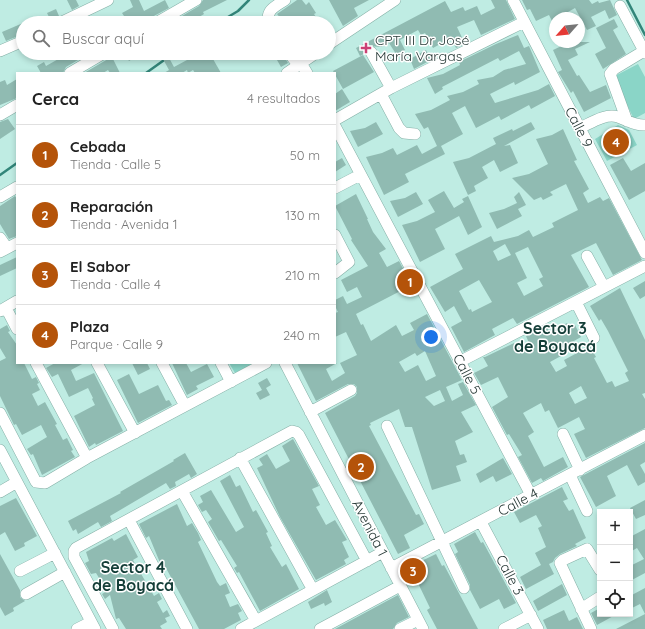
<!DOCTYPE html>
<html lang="es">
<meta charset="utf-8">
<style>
body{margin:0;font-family:Quicksand,sans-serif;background:#f2f2f2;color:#222}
.controls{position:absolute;right:12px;bottom:12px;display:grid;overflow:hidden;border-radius:0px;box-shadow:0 2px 6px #0003}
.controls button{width:36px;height:36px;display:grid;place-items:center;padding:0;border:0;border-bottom:1px solid #e0e0e0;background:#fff;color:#222;font:20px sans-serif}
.compass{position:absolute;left:549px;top:12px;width:36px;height:36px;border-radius:50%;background:#fff;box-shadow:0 2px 6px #0003;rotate:243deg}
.you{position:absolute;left:431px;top:337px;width:14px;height:14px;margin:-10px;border:3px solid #fff;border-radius:50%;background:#1a73e8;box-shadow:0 0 0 6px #1a73e833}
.badge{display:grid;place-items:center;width:26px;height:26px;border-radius:50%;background:#b45309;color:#fff;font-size:13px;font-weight:700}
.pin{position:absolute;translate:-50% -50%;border:2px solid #fff;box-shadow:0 1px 4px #0006}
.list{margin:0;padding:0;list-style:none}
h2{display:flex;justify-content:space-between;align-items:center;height:52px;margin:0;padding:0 16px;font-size:17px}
h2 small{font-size:13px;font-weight:400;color:#767676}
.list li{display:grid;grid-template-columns:26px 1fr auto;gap:12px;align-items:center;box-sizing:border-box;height:60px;padding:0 16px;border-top:1px solid #e0e0e0}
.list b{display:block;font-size:15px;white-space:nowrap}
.list p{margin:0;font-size:13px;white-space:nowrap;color:#767676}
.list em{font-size:13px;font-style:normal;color:#767676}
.icon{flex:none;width:22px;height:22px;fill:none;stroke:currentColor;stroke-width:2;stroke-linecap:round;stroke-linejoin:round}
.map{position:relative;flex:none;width:645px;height:629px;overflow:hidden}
.search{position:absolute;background:#fff;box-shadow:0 2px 6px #0003;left:16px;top:16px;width:320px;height:44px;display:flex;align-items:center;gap:10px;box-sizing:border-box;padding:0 14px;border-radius:22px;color:#767676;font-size:15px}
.panel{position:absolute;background:#fff;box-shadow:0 2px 6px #0003;left:16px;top:72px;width:320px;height:292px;border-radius:0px}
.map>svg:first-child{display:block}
</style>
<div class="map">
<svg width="645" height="629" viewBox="0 0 645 629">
<rect width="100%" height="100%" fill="#bfece3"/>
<path fill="#8ad5c7" d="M638,64L645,77V113L634,119L613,77Z
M618,125L629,130L637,145L607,161L595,139Z
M229,363H254L235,373Z"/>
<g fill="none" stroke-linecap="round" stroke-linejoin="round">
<path stroke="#328579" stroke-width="2.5" d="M627,0L645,35
M218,23L238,11L249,0
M146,73L174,53
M0,175L17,163"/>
</g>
<path fill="#90bbb2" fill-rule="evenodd" d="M67,0H76L79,6L72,10Z
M130,0H139L144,11L165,0L169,8L152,17L149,23H122L119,18L124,16L122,13L133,7Z
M203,0H227L203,12L204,14L189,23H170L199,6Z
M297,0H302L306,5L309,2L316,13L314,14L320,23H293L288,16L282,20L277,14Z
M329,0H369L354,8L358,16L343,26Z
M491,0H506L515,19L481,35L474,20L457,27L465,44L456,48L451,38L433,48L425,33L421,35L418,30L400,40L405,50L396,54L389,43L381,47L368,46L365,49L364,54L360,56L356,48L445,1L451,12L463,7L465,11L477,6L481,15L495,8Z
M522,0H589L592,4L598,1L599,3L610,0L617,15L609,19L605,10L591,17L596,26L587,30L575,8L552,21L549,15L536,21L530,9L527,10Z
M56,9L59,16L51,21L47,13Z
M614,19L618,27L613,30L626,54L603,69L595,54L606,48L596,28Z
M23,23V34L6,41L2,32Z
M518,35L524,48L529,46L540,72L515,85L514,82L490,94L495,103L538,90L549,84L555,96L531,109L529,105L501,120L499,116L476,128L465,106L452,113L463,134L441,146L445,154L405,174L409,182L384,195L366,157L382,153L393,148L397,155L417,145L422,154L437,146L428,127L424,129L415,114L431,110L450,100L447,96L463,92L479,84L477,80L493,77L504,70L526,64L519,51L500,61L498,58L442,87L443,89L435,94L427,78L443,74L460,65L459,62L496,44Z
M570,42H590L575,49L578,55L568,60L577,76L579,75L590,92L606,85L611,98L584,112L573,91L571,93L558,72L562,70L553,50Z
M426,50L431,60L414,69L410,59Z
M69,53H90L66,67L63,73H41L37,66L44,62L46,66Z
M111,53H123L113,59L120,73H110L108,70L103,73H84L108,59Z
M124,53H142L129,61Z
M200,53H221L213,59L221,73H195L193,70L188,73L187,70L182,73H164L169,70L163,59L168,56L174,67Z
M273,53H282L288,63L281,67Z
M363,55L374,72L343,89L333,71Z
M17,79V98L0,105V82L5,80L7,85Z
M342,89L350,102L335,111V94Z
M8,119L15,129L0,139V122Z
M376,122L383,134L358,147L350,131L365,128Z
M531,122L535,129L504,146L510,145L518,163L500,172L494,160L482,167L488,178L474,186L476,191L468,195L453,162L469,158L496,144L493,138L512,129L513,131Z
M563,129L577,160L574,161L589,189L583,193L588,203L600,197L603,201L609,198L642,260L613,275L596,243L571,255L589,287L517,324L513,318L492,329L495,335L464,352L451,327L462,321L454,306L445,312L430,287L463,269L455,254L491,236L494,242L518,236L529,230L533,237L554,227L552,223L578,210L566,184L550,192L553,195L543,200L541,197L534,200L512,178L529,174L548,164L536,139L552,135ZM505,244L511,255L498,261L493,251ZM528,247L543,277L539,279L543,286L524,296L517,283L527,278L515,253ZM479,280L492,302L472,312L471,309L469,310L459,291Z
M342,158L346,165L335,172V162Z
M623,158L631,171L645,163V191L629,200L610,165Z
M444,191L454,208L464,202L462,199L468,196L482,227L468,235L459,216L435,229L445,249L420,262L402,225L417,221L435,212L428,200Z
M416,192L423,204L398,217L390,201L405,198Z
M519,192L526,205L518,209L522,216L497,229L489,213L504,209L517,203L514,197Z
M356,194L368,219H367L373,232L386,249L379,253L387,267L399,261L412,285L356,314L361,325L363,324L371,341L396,325L402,336L414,330L410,323L427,314L462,380L446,387L452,401L463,395L458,384L463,382L476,405L461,412L473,432L455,441L460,455L464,454L467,462L456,466L461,481L432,490L412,427H405L399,409L370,423L371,425L369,426L406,496L416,515L419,514L424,524L404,535L410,548L398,554L325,413L355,396L357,393V387L354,384H348L316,401L297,363H337L326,369L332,381L345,373L340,363L357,355L346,332L335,337V313L338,312L335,306V300L343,296L347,304L362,297L357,287L347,292L341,280L368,266L351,240L352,239L335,206ZM425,351L436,376L426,381L418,365L405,372L399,362L415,353L417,356ZM440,390L445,401L434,406L425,397Z
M15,196L17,199V236L9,239L0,224V206Z
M17,257V268L0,276V265Z
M645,281V296L640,299L633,288Z
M620,288L645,340V393L642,394L645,399V428L586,458L574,434L585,429L579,417L558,428L549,410L545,412L541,403L523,413L534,432L528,436L544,467L563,457L568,467L543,481L541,478L532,483L518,457L522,455L509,434L507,435L492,407L508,397L498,377L481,385L474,373L488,366L483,357H485L514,343L517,349L529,343L526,336L546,325L550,333L567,323L570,328L575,325L581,337L558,350L561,356L550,362L556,372L567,366L564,360L590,346L596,357L594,358L607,383L612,381L615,387L629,381L625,373L628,371L608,331L601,319L599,321L590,306ZM581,386L587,398L575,404L569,393Z
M7,325L10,331L8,332L17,345V363H24L32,379L36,377L39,383L37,384L40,390L32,394L38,406L45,402L57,424L55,425L63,440L67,438L73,450L71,451L75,457L42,475L33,454L31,455L27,449L47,437L41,425L22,435L16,424L14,425L0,396V361L6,358L0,348V329Z
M55,363H84L71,370L76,381L94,373L123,431L96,445L95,443L89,447L74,416L95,405L92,399L93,398L88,388L69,397L58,374L52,377L46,368Z
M132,363H147L150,369L138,375Z
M172,363H186L191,372L207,364L214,377L196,386L198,389L187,395Z
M129,374L139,394L158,385L166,401L169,400L172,405L138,423L117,380Z
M267,378L271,385L266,388L270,395L260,400L256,393L262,390L258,383Z
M293,439L319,486L312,489L320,505L316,507L326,525L335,520L347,540L342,542L349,557L344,560L346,564L316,580L280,517L257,468L263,465L259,459L267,454L276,469L290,461L282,446Z
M645,443V462L640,465L645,474V482L638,486L627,465L607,476L616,496L596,507L580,477Z
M185,453L197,474L191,478L189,474L175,482L176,486L170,489L166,483L110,516L112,521L101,527L98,522L78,534L76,529L73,531L68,521L121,493L120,492L174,461L173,460Z
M503,458L512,474L496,482L493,476L480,483L476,474Z
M230,475L236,487L240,485L253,512L256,510L268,532L266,533L272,546L270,547L282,567L286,564L299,589L260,611L239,572L237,573L234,568L237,566L221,540L219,541L208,522L212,519L206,510L202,512L198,505L203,502L200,496L211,490L236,532L244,527L220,481Z
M562,487L568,499L563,501L569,511L573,509L586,538L575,544L577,546L560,554L555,558L553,562L549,564L554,574L526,589L520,577L541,565L535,553L546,547L538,528L542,526L536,515L520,523L514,512Z
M16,498L37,536L24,543L25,546L15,551L5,532L0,535V506Z
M645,500V515L636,519L630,508Z
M177,504L187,526L192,523L198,533L201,540L198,542L217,582L220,586L226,583L230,593L225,595L230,607L238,604L242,611L238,613L241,620L224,629H199L166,568L163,570L149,536L146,538L139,524Z
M645,529V573L630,581V566L644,559L637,548L630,552V537Z
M475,532L481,543L483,542L516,603L504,609L499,599L480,609L470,590V585L455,554L458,552L454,544Z
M126,534L138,557L133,560L154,596L159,593L162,599L157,602L163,613L167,610L170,616L165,618L167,622L160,626L162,629H126L119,618L116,619L110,595L105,599L102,594L107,591L96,573L91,574L85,563L89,561L86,552L112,538L114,541Z
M0,554L20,590V597L25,601L13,608L14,611L5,616L0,607Z
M436,554L442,566L444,565L478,629H437L427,610L430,608L415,577L412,578L407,568Z
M562,584L567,595L538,611L533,601Z
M645,588V629H616L645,614L640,604L630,609V596Z
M327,590L332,602L325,606L324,603L311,609L308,602Z
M398,595L409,617L397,623L393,629H335Z
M600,608V614H617L597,625L591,613Z
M564,610L569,621L577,617L583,629H547L543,620Z"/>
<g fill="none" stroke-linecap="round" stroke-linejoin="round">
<defs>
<path id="minor" d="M513,0L645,253
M620,6L645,53
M60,23L108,0
M156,23L196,0
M269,23C265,10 276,6 285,0
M329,44L395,0
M0,51L23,41
M371,52L391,88
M289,53L298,65
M301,63L307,73
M70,73L104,53
M287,73L316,53
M381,94L399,128L404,133L415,134
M0,115L17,105
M335,120L391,88L524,22
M627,121L610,74L614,69L644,51
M335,126L531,495
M580,128C591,123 605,113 618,117C627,120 635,126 645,125
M335,188L360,175
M0,197L17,187
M335,235L349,262L335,273
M0,238L7,248
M0,252L17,243
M587,256L604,287
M576,302L594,338
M6,308L17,329
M0,311L17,301
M461,361L645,266
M36,363L87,458
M97,363L135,433
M162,363L185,406
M221,363L231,382
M285,363L423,629
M310,412L351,390
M0,413L36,482L45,483L87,458L266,363
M387,426L464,588
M563,434L580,470
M0,450L95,629
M240,458L313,590
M570,475L587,511
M182,491L256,621
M0,492L17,482
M129,520L187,629
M481,522L538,629
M391,568L645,435
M20,571L55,553
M26,594L65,572
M581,609L600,597
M77,629L91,622
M113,629L74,557V551L76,548L292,431L296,432L299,435L367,561
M241,629L383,552
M320,629L400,586
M400,629L418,620
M504,629L531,615
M591,629L560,563L563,560L587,549L600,570"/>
</defs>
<use href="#minor" stroke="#84afa6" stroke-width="12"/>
<use href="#minor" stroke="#fff" stroke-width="11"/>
</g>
<path fill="#cb4074" stroke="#fff" stroke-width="1.5" d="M364 42h4v4h4v4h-4v4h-4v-4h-4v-4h4z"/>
<g text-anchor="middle" stroke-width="3" stroke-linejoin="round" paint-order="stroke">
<g font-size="14" fill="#293b38" stroke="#fff" text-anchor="start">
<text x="375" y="45">CPT III Dr José<tspan x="375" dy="16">María Vargas</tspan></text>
</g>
<g font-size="14" fill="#293b38" stroke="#fff">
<text transform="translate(579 127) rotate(62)" y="5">Calle 9</text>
<text transform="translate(467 374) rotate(62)" y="5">Calle 5</text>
<text transform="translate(518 502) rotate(-28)" y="5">Calle 4</text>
<text transform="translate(370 528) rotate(63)" y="5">Avenida 1</text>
<text transform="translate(510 575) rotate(62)" y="5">Calle 3</text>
</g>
<g font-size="16" font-weight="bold" fill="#143e38" stroke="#fff">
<text x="555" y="334">Sector 3<tspan x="555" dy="18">de Boyacá</tspan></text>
<text x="133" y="573">Sector 4<tspan x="133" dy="18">de Boyacá</tspan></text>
</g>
</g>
</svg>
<div class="controls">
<button>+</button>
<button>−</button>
<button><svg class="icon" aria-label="locate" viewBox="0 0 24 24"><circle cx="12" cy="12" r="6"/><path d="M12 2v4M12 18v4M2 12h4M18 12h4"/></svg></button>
</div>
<svg class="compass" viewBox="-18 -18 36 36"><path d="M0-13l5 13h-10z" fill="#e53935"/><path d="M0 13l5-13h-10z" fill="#767676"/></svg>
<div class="you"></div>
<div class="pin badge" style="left:410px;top:282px">1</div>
<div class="pin badge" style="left:361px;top:467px">2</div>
<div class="pin badge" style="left:413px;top:571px">3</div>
<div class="pin badge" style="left:616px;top:142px">4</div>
<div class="search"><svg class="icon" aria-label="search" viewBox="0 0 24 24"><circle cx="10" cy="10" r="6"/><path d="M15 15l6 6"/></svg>Buscar aquí</div>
<section class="panel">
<h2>Cerca<small>4 resultados</small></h2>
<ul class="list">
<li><span class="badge">1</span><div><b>Cebada</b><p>Tienda · Calle 5</p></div><em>50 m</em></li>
<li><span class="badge">2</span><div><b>Reparación</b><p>Tienda · Avenida 1</p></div><em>130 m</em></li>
<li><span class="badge">3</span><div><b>El Sabor</b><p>Tienda · Calle 4</p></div><em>210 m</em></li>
<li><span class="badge">4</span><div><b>Plaza</b><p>Parque · Calle 9</p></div><em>240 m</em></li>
</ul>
</section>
</div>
